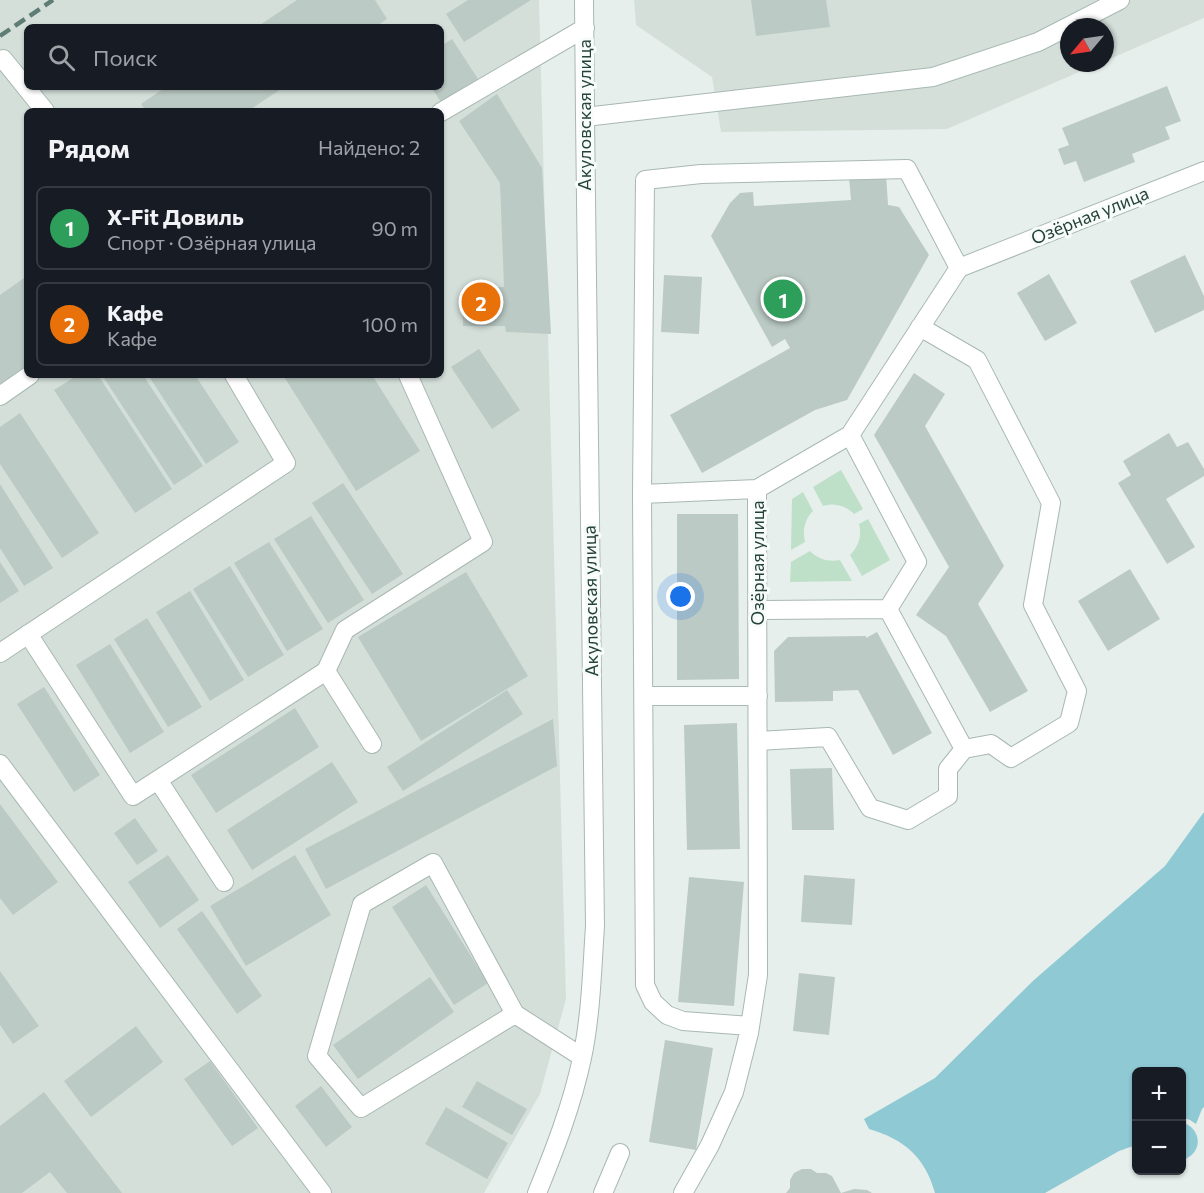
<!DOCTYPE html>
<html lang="ru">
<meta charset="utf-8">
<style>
body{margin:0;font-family:Commissioner,sans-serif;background:#20242c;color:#f1f3f6}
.controls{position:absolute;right:18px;bottom:18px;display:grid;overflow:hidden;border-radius:9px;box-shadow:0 2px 4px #0004}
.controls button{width:54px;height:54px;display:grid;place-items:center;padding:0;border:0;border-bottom:2px solid #363941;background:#171b24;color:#f1f3f6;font:30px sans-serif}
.compass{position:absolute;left:1060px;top:18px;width:54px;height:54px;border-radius:50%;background:#171b24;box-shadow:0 2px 4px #0004;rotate:241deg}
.you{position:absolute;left:681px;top:597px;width:21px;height:21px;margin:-15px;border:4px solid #fff;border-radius:50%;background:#1a73e8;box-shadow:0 0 0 9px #1a73e833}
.badge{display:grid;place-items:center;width:39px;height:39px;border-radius:50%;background:#f4845f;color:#fff;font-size:20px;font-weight:700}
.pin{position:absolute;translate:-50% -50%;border:3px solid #fff;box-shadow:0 2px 6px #0006}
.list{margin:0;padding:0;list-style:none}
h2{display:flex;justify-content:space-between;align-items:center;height:78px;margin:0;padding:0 24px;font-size:26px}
h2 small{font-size:20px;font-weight:400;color:#9ea1a6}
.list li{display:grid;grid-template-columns:39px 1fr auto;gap:18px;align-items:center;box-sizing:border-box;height:84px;margin:0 12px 12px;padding:0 12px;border:2px solid #363941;border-radius:9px}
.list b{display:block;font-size:22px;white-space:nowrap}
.list p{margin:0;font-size:20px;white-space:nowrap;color:#9ea1a6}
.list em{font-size:20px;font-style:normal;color:#9ea1a6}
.icon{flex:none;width:33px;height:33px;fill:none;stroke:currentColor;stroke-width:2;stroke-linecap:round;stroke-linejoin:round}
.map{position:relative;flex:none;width:1204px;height:1193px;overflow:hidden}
.search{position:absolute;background:#171b24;box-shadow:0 2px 4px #0004;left:24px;top:24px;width:420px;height:66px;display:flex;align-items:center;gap:15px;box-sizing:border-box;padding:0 21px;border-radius:9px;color:#9ea1a6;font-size:22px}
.panel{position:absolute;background:#171b24;box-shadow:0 2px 4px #0004;left:24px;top:108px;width:420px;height:270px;border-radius:9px}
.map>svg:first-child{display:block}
</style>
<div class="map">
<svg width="1204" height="1193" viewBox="0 0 1204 1193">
<rect width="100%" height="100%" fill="#e6efeb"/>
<path fill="#d4dfda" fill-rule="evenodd" d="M0,0H539L566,999L540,1094L484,1193H0ZM27,27H441V87H27ZM27,111H441V375H27Z
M634,0H1204V18L1105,61V27H1069V63H1100L947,129L721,132L712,77L636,25Z"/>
<path fill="#bfe0c8" d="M841,470L863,509L854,514C846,506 835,502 823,506L813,487Z
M803,492L813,511C805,519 802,530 805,542L791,550L792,499Z
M868,519L890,560L862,576L850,555C859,546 862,535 859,524Z
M810,551C819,560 829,562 840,560L852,581L790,582L791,562Z"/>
<path fill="#8ec9d4" d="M1204,812V1107L1202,1109L1196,1124L1190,1120L1182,1117V1072H1136V1145L1119,1151L1045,1193H935C925,1157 904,1139 869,1129L864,1119L935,1078L1034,980L1165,866Z
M1182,1122C1203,1129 1203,1154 1182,1160Z"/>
<path fill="#bbcac4" d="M297,0H375L387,19L375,27H257Z
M468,0H531L464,42L446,14Z
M751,0H826L830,27L756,36Z
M452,39L478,79L441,102L431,87H441V46Z
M1167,86L1181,121L1165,127L1170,139L1132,154L1135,162L1084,182L1076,161L1064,165L1058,149L1069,145L1062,128Z
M166,87H284L248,111H146L141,104Z
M497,94L542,168L551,334L506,332L505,326H463L462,288L504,287L500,183L459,121Z
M886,174L888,205L899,207L929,255L847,400L815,410L702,473L670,415L790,348L785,339L772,347L711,236L730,203L740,193L753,192L754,206L851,200L849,177Z
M1185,255L1204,296V310L1155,333L1130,281Z
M1049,274L1077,323L1045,341L1017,293Z
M664,275L702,277L699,334L661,332Z
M27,276V365L0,384V295Z
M479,349L520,410L492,429L451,367Z
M914,373L945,394L925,426L1004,566L978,604L1028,691L990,712L946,636L916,615L949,567L874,435Z
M78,375H98L172,489L135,513L54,390Z
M102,375H143L203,466L174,485Z
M148,375H195L239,442L206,464Z
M283,375H372L420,451L356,491Z
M20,413L99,533L62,558L0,464V427Z
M1169,433L1177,447L1188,442L1204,469V476L1166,499L1195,547L1167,564L1118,483L1131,475L1123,461Z
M343,483L403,574L372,594L312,503Z
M0,484L53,568L24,586L0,548Z
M677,514H738L739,679L677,680Z
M311,516L364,600L328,623L274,539Z
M269,542L323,629L287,651L234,563Z
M0,562L19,591L0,603Z
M230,566L284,655L248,677L193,589Z
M1130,569L1160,619L1108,651L1078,601Z
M466,572L528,676L421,741L358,637Z
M190,591L244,680L210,701L156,612Z
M147,618L202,707L168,727L114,639Z
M877,632L932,733L893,755L858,690L833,691V701L775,702L774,651L788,637L866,636V638Z
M110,644L164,732L130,753L76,665Z
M44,687L100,775L74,792L17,704Z
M507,690L523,714L403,791L387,767Z
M295,708L319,747L216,813L191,775Z
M553,719L557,766L326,889L305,849Z
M737,723L740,849L687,850L684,725Z
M332,762L358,802L252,870L227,830Z
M832,768L834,830H792L790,769Z
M0,804L58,882L13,915L0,898Z
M135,818L158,851L137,865L114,833Z
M168,855L199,900L160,928L128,882Z
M295,855L331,915L246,966L210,906Z
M804,875L855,879L852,925L801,922Z
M689,877L744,882L734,1006L678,1002Z
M426,885L488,983L454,1005L392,907Z
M202,911L262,996L237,1014L177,929Z
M0,971L39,1026L13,1044L0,1025Z
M799,973L835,977L829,1035L793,1031Z
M430,977L454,1012L358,1079L333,1045Z
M136,1026L163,1062L91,1117L64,1081Z
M665,1040L713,1048L696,1150L649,1142Z
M210,1061L258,1128L232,1146L184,1079Z
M477,1081L527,1109L512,1135L462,1107Z
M321,1086L352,1127L326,1147L295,1106Z
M44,1092L122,1193H67L50,1172L22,1193H0V1126Z
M446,1107L508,1143L487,1179L425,1144Z
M802,1169H811L817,1173H826L832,1176L841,1193L854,1189L867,1190L872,1193H786L790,1188V1180L794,1173Z"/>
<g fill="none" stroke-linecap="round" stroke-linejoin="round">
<defs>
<path id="minor" d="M0,60L3,59L45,111
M441,112L585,28
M585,117L933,77L1038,42L1120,0
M0,396L30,375
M850,435L917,562L888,609L964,749
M757,489L642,494L645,180L701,174L907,169L959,268
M642,494L645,985L653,1002L667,1015L683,1021L750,1026
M758,610L888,609
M28,634L133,796L326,671L345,630L483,542L408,375
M0,653L286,463L234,375
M326,671L372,744
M644,696H758
M759,741L828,737L870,808L908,820L948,796V769L964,749L991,744L1011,758L1069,723L1077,691L1033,605L1051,503L977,360L920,327
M0,764L322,1193
M158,780L224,882
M515,1014L361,1108L317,1056L362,904L433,863L515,1014L582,1057
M537,1193C555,1149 572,1105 582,1058C591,1015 592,970 595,926L585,117L584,0
M603,1193L620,1153
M683,1193L710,1145L734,1092L749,1033L758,975L757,489L850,435L959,268L1204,171"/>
</defs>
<use href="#minor" stroke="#a8b8b2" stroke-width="20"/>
<use href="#minor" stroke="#fff" stroke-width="18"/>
<path stroke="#5f7d75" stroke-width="4.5" stroke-dasharray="12 6" stroke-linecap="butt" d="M0,36L53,0"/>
</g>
<g text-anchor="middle" stroke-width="6" stroke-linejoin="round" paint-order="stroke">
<g font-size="18" fill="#24423a" stroke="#f7fbf9">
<text transform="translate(585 115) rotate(-90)" y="6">Акуловская улица</text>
<text transform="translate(1090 216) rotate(-22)" y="6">Озёрная улица</text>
<text transform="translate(758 563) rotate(-90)" y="6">Озёрная улица</text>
<text transform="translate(591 601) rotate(-91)" y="6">Акуловская улица</text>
</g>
</g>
</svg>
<div class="controls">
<button>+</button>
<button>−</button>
</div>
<svg class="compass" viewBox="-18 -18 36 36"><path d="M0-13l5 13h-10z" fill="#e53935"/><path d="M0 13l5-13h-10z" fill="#9ea1a6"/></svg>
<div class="you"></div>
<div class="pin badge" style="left:783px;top:299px;background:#2e9e5b">1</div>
<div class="pin badge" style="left:481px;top:302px;background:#e8710a">2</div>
<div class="search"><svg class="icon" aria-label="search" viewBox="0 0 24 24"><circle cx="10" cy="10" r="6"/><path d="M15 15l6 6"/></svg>Поиск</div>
<section class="panel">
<h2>Рядом<small>Найдено: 2</small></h2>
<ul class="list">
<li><span class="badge" style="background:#2e9e5b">1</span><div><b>X-Fit Довиль</b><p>Спорт · Озёрная улица</p></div><em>90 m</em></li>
<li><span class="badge" style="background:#e8710a">2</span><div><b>Кафе</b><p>Кафе</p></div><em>100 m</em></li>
</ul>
</section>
</div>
